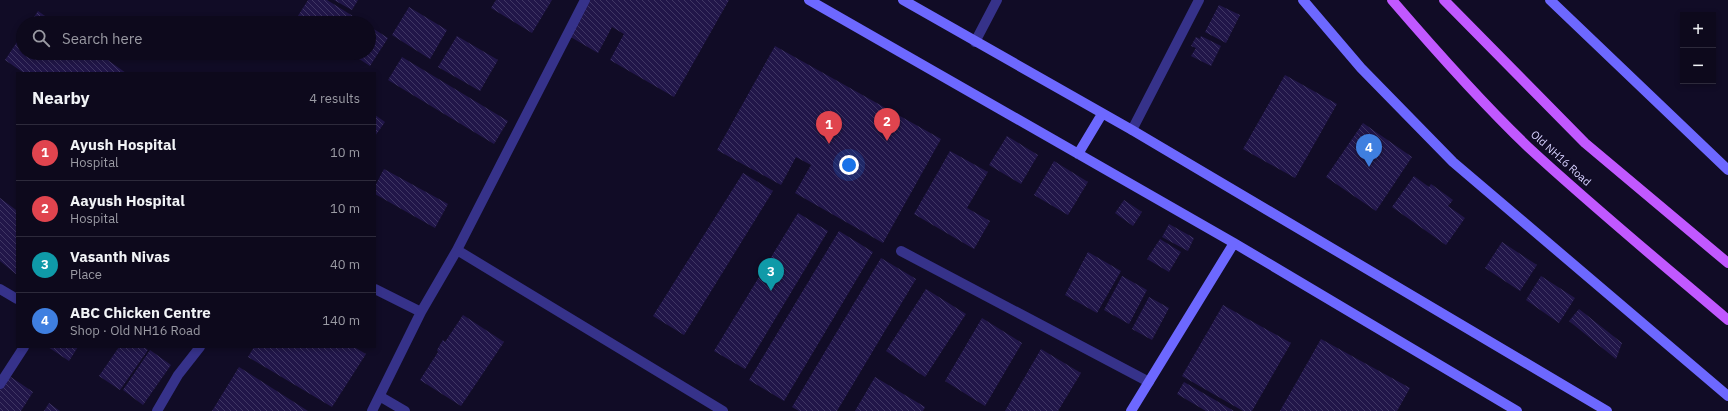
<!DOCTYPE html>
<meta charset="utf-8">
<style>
body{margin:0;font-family:"IBM Plex Sans",sans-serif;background:#161225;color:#f1f3f6}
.controls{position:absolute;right:12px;top:12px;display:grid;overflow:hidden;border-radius:0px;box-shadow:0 2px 6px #0003}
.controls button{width:36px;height:36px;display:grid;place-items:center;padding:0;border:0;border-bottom:1px solid #2d2a3b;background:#0d091c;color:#f1f3f6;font:20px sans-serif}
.you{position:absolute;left:849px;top:165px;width:14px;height:14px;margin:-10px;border:3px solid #fff;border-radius:50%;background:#1a73e8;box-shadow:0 0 0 6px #1a73e833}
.badge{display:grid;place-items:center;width:26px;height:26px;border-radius:50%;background:#2563eb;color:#fff;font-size:13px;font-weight:700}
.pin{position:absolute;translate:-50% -33px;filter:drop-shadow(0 1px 2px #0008)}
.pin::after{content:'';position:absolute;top:21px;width:14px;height:12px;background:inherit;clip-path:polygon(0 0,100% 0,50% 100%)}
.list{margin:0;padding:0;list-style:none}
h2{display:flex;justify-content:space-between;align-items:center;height:52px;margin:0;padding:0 16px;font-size:17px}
h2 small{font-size:13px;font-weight:400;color:#9a9aa3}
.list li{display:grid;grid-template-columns:26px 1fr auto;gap:12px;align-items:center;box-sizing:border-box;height:56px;padding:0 16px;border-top:1px solid #2d2a3b}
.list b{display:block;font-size:15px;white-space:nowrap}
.list p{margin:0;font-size:13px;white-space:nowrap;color:#9a9aa3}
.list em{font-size:13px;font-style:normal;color:#9a9aa3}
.icon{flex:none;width:22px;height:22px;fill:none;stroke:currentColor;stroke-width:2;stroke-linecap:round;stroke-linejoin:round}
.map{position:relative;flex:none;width:1728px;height:411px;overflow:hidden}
.search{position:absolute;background:#0d091c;box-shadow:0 2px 6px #0003;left:16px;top:16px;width:360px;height:44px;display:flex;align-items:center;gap:10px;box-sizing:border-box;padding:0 14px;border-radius:22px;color:#9a9aa3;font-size:15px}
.panel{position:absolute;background:#0d091c;box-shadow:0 2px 6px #0003;left:16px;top:72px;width:360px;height:276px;border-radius:0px}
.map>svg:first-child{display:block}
</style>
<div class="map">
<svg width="1728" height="411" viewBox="0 0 1728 411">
<defs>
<pattern id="building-back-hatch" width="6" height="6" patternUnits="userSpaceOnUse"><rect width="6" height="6" fill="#211649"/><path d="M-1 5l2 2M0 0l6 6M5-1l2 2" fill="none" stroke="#403764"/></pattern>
</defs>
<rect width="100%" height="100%" fill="#110c26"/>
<path fill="url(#building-back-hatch)" d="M308,0H327L364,23H302L296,19Z
M334,0H358L352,10Z
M496,0H552L532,33L491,8Z
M590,0H729L674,97L610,60L624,34L612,27L598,53L569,36Z
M1219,5L1240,15L1226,43L1205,32Z
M409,7L447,30L430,59L392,35Z
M38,11L55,23H30Z
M369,26L388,38L370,66L350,53H369Z
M23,33V53H98L126,73H24L5,60Z
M457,36L498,60L480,91L438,67Z
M1201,36L1221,46L1211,66L1191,56L1196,48L1191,46L1196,37L1200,39Z
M775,46L941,139L883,243L795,193L811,165L796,157L781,185L717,150Z
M402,57L508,121L494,144L388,80Z
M1285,75L1337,104L1295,178L1243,149Z
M375,115L385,122L375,136Z
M1363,123L1412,157L1376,211L1326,177Z
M1007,136L1038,155L1021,184L989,165Z
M950,151L988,172L967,208L990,221L974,249L914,214Z
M1054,161L1088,182L1068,215L1034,195Z
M384,169L448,204L435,228L375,194V186Z
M743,173L773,191L684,335L653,316Z
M1414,176L1429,187L1431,184L1453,200L1448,206L1465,218L1446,245L1392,207Z
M0,198L16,210L17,209V275L0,261Z
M1124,200L1142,212L1133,226L1115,213Z
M798,213L828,231L745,369L714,351Z
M1169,224L1194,238L1188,251L1162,237Z
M839,231L873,252L784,401L749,380Z
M1160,239L1181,252L1169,272L1147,259Z
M1502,242L1537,265L1520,291L1485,268Z
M1088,252L1121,271L1097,313L1065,295Z
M881,258L916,279L837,411H799L792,407Z
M1122,276L1147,290L1129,324L1104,310Z
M1541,276L1575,298L1559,323L1526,300Z
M926,289L966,314L925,377L886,351Z
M1149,297L1169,308L1152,340L1132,329Z
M1223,305L1291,343L1252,411H1243L1182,376Z
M1579,309L1622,343L1616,359L1569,321Z
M463,315L504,342L461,406L420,380L438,352L437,350L443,340L445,342Z
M982,318L1022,343L985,406L945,381Z
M1321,339L1410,388L1397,411H1280Z
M48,347H78L69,361Z
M119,347H144L148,350L120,390L99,376Z
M254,347H354L366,354L332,407L248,357Z
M1041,349L1081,373L1058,411H1005Z
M150,350L171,365L143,405L123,390Z
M239,367L308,411H212Z
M8,375L33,392L21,411H0V388Z
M875,377L925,407L923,411H855Z
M1184,382L1234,411H1206L1177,394Z
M49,403L60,411H44Z"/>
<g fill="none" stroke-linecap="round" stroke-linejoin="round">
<path stroke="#36328a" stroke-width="10" d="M975,42L997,0"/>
<path stroke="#36328a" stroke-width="10" d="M1132,130L1199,0
M457,250L723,411
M901,251L1149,382
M0,289L17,299
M375,289L421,312
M0,384L24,347
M381,397L405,411
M157,411L178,375L200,347
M372,411L421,312L457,250L585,0"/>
<path stroke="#6d68ff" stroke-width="10" d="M809,0L1234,243L1517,411
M903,0L1132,130L1607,411
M1303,0L1361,68L1453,162L1728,396
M1550,0L1728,170
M1078,154L1102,114
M1131,411L1234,243"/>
<path stroke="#c158ff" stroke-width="10" d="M1392,0C1435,50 1480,101 1528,147C1593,207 1661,263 1728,320
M1444,0L1585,143L1728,263"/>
</g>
<g text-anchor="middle" stroke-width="3.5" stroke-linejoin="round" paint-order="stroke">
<g font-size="11" fill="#d7d1ff" stroke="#110c26">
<text transform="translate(1561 158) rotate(42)" y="4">Old NH16 Road</text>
</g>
</g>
</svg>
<div class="controls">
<button>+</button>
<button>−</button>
</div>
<div class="you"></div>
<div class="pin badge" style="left:829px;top:144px;background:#e0444e">1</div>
<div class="pin badge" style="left:887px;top:141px;background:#e0444e">2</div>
<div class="pin badge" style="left:771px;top:291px;background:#0f9aa8">3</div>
<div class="pin badge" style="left:1369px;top:167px;background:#3f7fe0">4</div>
<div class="search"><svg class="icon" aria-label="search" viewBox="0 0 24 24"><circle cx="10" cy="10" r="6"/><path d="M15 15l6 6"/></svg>Search here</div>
<section class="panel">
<h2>Nearby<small>4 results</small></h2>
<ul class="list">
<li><span class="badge" style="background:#e0444e">1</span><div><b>Ayush Hospital</b><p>Hospital</p></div><em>10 m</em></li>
<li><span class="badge" style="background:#e0444e">2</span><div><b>Aayush Hospital</b><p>Hospital</p></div><em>10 m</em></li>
<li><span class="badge" style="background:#0f9aa8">3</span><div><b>Vasanth Nivas</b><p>Place</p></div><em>40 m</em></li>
<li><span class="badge" style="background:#3f7fe0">4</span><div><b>ABC Chicken Centre</b><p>Shop · Old NH16 Road</p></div><em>140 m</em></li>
</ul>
</section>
</div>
